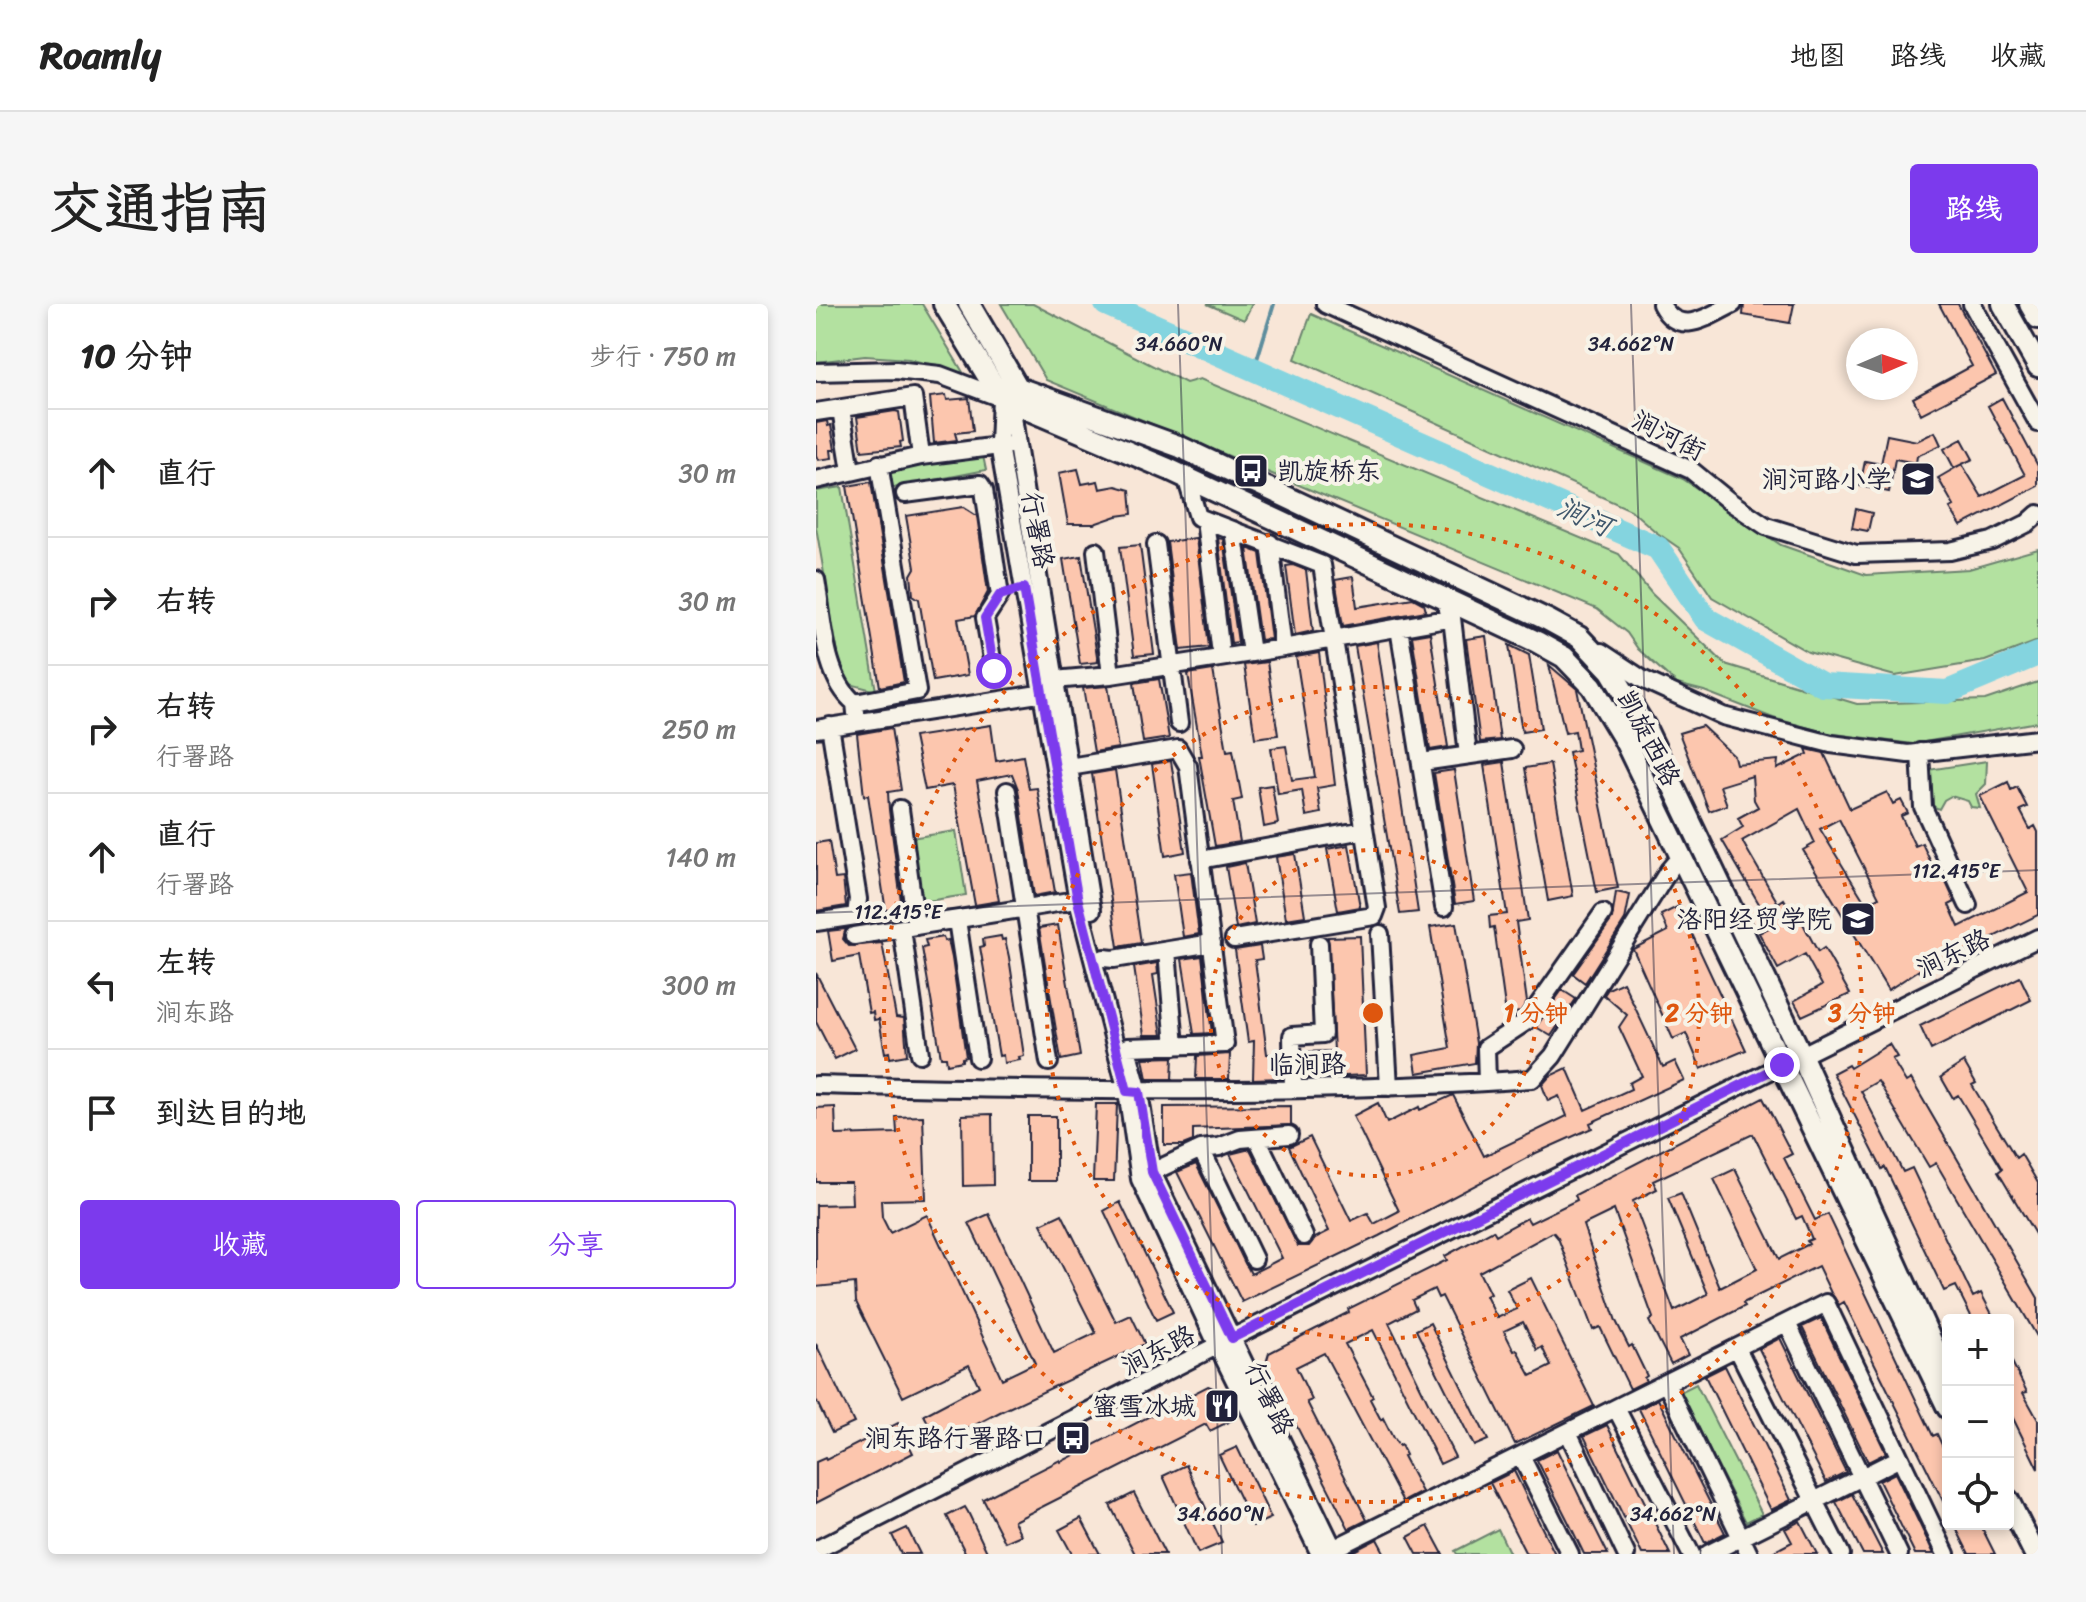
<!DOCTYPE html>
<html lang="zh">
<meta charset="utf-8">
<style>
body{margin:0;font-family:Sriracha,"LXGW WenKai TC",sans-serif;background:#f6f6f6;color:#222}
.controls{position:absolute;right:24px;bottom:24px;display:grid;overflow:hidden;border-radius:8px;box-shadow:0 4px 12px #0003}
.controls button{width:72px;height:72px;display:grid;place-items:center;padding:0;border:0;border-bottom:2px solid #e0e0e0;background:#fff;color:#222;font:40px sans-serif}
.compass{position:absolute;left:1030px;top:24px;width:72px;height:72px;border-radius:50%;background:#fff;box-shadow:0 4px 12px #0003;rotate:88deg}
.stop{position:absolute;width:24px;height:24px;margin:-18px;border:6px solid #7c3aed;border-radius:50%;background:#fff}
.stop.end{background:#7c3aed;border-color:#fff;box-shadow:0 2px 8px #0008}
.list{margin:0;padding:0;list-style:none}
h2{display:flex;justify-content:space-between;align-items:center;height:104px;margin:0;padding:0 32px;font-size:34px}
h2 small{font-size:26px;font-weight:400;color:#767676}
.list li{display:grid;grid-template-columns:52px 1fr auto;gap:24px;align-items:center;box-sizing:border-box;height:128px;padding:0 32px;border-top:2px solid #e0e0e0}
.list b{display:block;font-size:30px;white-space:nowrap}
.list p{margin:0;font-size:26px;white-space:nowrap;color:#767676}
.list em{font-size:26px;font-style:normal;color:#767676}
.actions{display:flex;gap:16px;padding:24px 32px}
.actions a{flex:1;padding:18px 0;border:2px solid #7c3aed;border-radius:8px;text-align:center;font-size:28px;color:#7c3aed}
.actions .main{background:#7c3aed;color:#fff}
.icon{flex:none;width:44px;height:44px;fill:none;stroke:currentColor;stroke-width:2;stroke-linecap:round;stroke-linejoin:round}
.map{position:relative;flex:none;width:1222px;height:1250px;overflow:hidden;border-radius:8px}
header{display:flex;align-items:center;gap:48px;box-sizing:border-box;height:112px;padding:0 40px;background:#fff;border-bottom:2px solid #e0e0e0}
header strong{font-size:38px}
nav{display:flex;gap:44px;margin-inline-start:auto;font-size:28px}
.intro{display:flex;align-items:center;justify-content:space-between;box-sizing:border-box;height:192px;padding:0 48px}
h1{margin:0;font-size:56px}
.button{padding:20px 36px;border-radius:8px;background:#7c3aed;color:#fff;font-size:28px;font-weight:700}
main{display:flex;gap:48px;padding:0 48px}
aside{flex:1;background:#fff;border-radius:8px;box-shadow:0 4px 12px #0003}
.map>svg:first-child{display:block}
</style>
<header>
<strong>Roamly</strong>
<nav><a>地图</a><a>路线</a><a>收藏</a></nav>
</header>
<div class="intro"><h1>交通指南</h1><a class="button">路线</a></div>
<main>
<aside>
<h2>10 分钟<small>步行 · 750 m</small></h2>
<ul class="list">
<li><svg class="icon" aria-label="ahead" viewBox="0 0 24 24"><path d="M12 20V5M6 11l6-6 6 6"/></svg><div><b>直行</b></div><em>30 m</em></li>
<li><svg class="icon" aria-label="right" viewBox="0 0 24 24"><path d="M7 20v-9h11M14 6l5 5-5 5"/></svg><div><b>右转</b></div><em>30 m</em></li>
<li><svg class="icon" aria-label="right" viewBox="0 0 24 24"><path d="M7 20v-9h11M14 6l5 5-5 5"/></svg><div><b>右转</b><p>行署路</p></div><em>250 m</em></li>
<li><svg class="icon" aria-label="ahead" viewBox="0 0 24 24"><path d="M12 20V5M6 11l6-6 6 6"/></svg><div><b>直行</b><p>行署路</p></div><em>140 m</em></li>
<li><svg class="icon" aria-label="left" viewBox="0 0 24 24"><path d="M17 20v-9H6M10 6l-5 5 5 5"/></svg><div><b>左转</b><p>涧东路</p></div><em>300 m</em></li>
<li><svg class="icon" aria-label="arrive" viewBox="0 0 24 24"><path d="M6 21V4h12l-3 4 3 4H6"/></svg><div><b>到达目的地</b></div></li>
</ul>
<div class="actions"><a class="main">收藏</a><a>分享</a></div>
</aside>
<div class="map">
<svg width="1222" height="1250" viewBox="0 0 1222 1250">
<rect width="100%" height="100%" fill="#f8e6d7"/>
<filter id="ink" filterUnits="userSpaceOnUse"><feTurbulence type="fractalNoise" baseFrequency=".0125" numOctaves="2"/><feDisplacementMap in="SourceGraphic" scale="16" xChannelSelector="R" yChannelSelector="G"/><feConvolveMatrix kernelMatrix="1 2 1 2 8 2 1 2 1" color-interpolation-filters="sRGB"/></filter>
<g filter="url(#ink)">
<path fill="#b3e1a0" stroke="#6a826e" stroke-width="2" d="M0,0H106L148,70L93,55L49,52L0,58Z
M185,0H217L370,79L384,75L803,250L836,290L909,360L1041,400L1169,396L1222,378V418L1097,440L1011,429L957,414L888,387L861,380L822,345L811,329L781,305L230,76Z
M391,0H436L428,16Z
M495,10L867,175L965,241L1050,271L1153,265L1222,245V337L1169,357L1079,372L992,348L896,293L863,244L840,228L815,206L479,55Z
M166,147L170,166L77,184L73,165Z
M26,183L60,387L34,380L26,374L0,223V187Z
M1171,457L1170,480L1160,490L1164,504L1155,503L1152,497L1135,492L1128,496L1123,505L1114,501L1112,466Z
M140,527L150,591L105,598L94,534Z
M880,1080L946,1210L930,1218L864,1088Z
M682,1225L694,1250H641L639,1247Z"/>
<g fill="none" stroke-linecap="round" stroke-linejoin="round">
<path stroke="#5d8d9d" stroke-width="4" d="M438,65L458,0"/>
<path stroke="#84d4df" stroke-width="24" d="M290,0L842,244L890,315L1007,381L1131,388L1222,350"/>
</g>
<path fill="#fcc6ae" stroke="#22223b" stroke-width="2" fill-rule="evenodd" d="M928,0H978L974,19L927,11Z
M1123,0H1142L1180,71L1105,110L1097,94L1156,62Z
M130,91L131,96L153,94L157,127L139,129L141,136L118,139L114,93Z
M1186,94L1222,162V182L1145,222L1134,204L1138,202L1122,174L1146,160L1166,193L1209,171L1172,102Z
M79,107L83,108L87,137L84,138L85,143L46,147L41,113Z
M11,117L12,122L15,121L19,146H15L16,154L2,156L0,151V119Z
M1119,128L1125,141L1101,152L1100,159L1079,155L1073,188L1044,182L1049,157L1065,160L1071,131L1101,137Z
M1146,135L1157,155L1138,164L1128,145Z
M262,165L266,180L282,177L284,185L300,182L314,186L316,210L301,212L278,220H252L243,169Z
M55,178L88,378L64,383L31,182Z
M147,203L161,212L172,288L159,312L142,315L152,371L117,377L103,295L97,291L95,271L99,264L90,212Z
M1040,205L1056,209L1052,227L1036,224Z
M380,234L393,343L365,346L351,238Z
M402,234L407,235L422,338L415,339Z
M324,241L338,350L318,352L304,243Z
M431,244L444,249L455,335L444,336Z
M265,252L282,358L264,360L247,255Z
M477,261L490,266L497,327L479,331L470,262Z
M537,273L541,303L597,294L608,300L610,307L527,322L519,276Z
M614,329L632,443L614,446L596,332Z
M670,332L684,436L664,438L650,335Z
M561,338L602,608L584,610L539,342Z
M693,341L713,351L725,425L706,428Z
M503,349L519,481L501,484L505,509L490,512L486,486L462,490L455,444L470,442L476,476L499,473L480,353Z
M451,358L462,431L439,434L428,361Z
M733,361L761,385L802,584L781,588L753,448L762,446L759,427L749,429Z
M397,366L411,447L417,446L426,495L417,497L424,538L399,542L383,452H386L372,370Z
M343,375L353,434L327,438L318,379Z
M292,382L302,444L278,448L267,384Z
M175,421L180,457L207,452L213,485L221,484L239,588L218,592L202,485L196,470L161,477L183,597L159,601L137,481L109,486L98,433Z
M886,422L918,452L920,460L962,456L961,465L992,450L990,445L1008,449L1034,505L1071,488L1077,500L1085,496L1092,509L1085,512L1099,542L1106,539L1123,576L1128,574L1139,598L1133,601L1143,623L1212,588L1164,492L1192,478L1195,486L1201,483L1211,503L1204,506L1214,525L1219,522L1222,528V611L1105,669L1103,666L1072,686L987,546L999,539L983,505L926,537L962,599L968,595L980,616L984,614L1002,648L1008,644L1034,690L986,712L978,697L1006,681L989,650L962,665L943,629L956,622L906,536L927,523L922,514L942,503L938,496L936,472L904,482L911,501L893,507L863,429ZM1023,515L1063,593L1050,600L1004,525Z
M75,424L85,486L72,488L73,506L87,612L71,614L52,491L48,492L41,430Z
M355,457L369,548L349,552L336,460Z
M688,458L712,616L700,618L711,698L704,708L690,710L678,623L674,624L673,612L691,610L668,461Z
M734,460L757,592L732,597L709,464Z
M299,466L325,639L302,643L276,470Z
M638,466L658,597L639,600L618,469Z
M456,481L462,520L448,523L442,483Z
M13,537L19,575L27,574L30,602L0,607V539Z
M533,541L544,603L522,607L511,545Z
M479,550L489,612L470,615L460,553Z
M429,559L439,620L420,624L410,563Z
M375,568L383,630L367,633L358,570Z
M800,588L814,591L809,616L769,679L757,670L796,615Z
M863,602L930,746L885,765L870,729L857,735L817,645L852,627L845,611Z
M640,619L660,739L659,759L601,769L598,751L634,744L614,623Z
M242,621L264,752L245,756L223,624Z
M30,625L27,635L33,642L66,639L80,713L88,714L91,751L74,754L73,748L69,749L63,715L58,716L57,708L53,709L43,652L17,657L12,627Z
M185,632L186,636L189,635L193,653L208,752L203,753L204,756L188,759L187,751L183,752L164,643L168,642L167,635Z
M544,632L550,771L488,774L487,748L518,747L512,633Z
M127,633L128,637L132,636L136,654L150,753L146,754V757L131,760L130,753H125L106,644L111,643L109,636Z
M444,642L446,655L439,656L451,750L465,751L466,774L437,775L438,737L432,738L419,646Z
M386,652L396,729L378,730L366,655Z
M341,659L342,670L337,671L346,731H328L318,663Z
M0,669L39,745L19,755L0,718Z
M1204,673L1215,696L1115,746L1104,722Z
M807,678L847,763L859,757L868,776L774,819L776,824L720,849L563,932L426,998L361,868L380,860L435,970L466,954L414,850L434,845L482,942H493L499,934L513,927L473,843L494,833L535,917L552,909L558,920L583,907L537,812L562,799L571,819L603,803L604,806L637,791L668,852L751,812L743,792L732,797L726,781L734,772L751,764L769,806L815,785L813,779L826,772L803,723L811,711L788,691L792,685Z
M746,686L760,695L735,732L720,723Z
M1073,740L1081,753L1076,755L1090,778L1095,775L1222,994V1034L1120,859L1113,863L1062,777L1045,787L1087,868L1096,864L1157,993L1165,989L1179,1016H1157L1140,982L1128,987L1069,863L1066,865L1017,769L1032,761L1034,764Z
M414,750L413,775H380L381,752Z
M357,753L356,775H331L327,754Z
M1148,758L1160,779L1156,781L1200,854L1205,850L1222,879V935L1182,868L1186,865L1142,791L1137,794L1125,773Z
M947,794L976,850L968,854L999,916L1012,910L1117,1132L1121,1130L1132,1154V1207L1028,998L1023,1001L1015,989L1002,962L927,999L929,1002L864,1035L872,1051L855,1060L833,1017L837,1014L798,906L767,921L800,1017L813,1043L816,1041L831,1072L828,1074L830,1077L814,1085L784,1023L777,1026L742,934L737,928L663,968L674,990L670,992L681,1014L701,1005L691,986L715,974L778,1102L699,1140L626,992L622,994L618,985L596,996L600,1005L573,1019L639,1153L624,1160L557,1026L529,1040L557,1093L554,1095L565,1116L567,1114L577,1134L583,1142L585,1141L590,1151L587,1152L606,1188L587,1198L508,1049L480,1063L496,1096L491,1098L551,1216L533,1225L452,1066L450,1059L453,1049L533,1008L532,1005L631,956L629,952L677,926L680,931L711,914L714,919L761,896L759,891ZM937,830L980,915L986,912L996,935L991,937L993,940L963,955L919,865L898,875L941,965L904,984L865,889L852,894L892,990L858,1007L817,897L841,885L837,877ZM707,1018L721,1046L726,1043L735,1062L715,1072L701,1046L698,1047L688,1027Z
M280,800H301L298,877H277Z
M475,802V821L377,825V837L367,841H348V803Z
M19,803L20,831L81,829L80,813L107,812L110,895L65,896L66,913L74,929L111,911L186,1075L219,1059L153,919L173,910L238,1049L280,1029L225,920L246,910L300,1018L315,1011L329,1040L184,1108L123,1140L108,1111L163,1082L153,1061L87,1093L40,998L39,979L0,983V901L36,900L35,878H0V804Z
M176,810L177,881L147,882L146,811Z
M212,812H240V877H212Z
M304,898L357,1008L340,1016L288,907Z
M1005,1014L1070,1149L1052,1158L986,1023Z
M614,1019L672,1136L658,1142L600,1026Z
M964,1034L1030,1168L1010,1178L943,1045Z
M0,1040L38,1119L16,1129L0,1096Z
M1192,1050L1211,1088L1207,1089L1222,1116V1165L1192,1104Z
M909,1062L975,1196L955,1206L889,1072Z
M392,1082L404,1087L418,1115L394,1127L390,1120L198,1217L205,1231L189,1238L167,1195L244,1156L245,1158Z
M842,1095L909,1229L889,1239L823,1105Z
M82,1119L97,1149L0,1199V1158L9,1154L10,1156Z
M791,1121L854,1250H826L768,1132Z
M421,1143L455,1214L437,1222L403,1151Z
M741,1146L771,1208L792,1250H768L752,1217L721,1156Z
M370,1161L406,1239L382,1249L347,1172Z
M698,1167L714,1200L739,1250H710L674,1179Z
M1079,1169L1118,1250H1099L1063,1177Z
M318,1189L349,1250H319L294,1201Z
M1036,1190L1067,1250H1047L1020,1198Z
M149,1203L152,1208L172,1250H150L131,1212Z
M265,1214L284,1250H256L243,1226Z
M984,1217L1001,1250H953L976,1238L969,1225Z
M1138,1220H1164L1179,1250H1153Z
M612,1222L627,1250H601L592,1233Z
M91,1224L104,1250H85L76,1231Z
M561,1235L569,1250H532Z"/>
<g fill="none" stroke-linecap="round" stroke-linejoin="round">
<defs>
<path id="minor" d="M509,0L875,166L913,197L950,222L1040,250L1134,247L1176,237L1212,219L1222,210
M845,0C863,35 892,12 917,0
M1156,0L1222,119
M0,68L80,66L124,71L185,94
M189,84L185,94L183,141L262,597L311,787L324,875L402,1042L504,1250
M199,89L195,98L201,141L276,606
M25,105L35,167
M0,108L97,93L105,152
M370,173L382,213L506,261L561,604L558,612L418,635
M0,176L105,152L191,141
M89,190L164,180L168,186L184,291L169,314L178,367
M389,216L404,342
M417,226L435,349
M340,240L363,419
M280,247L295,371
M0,276C7,314 7,373 39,399L40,409
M631,306L636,314L652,451
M583,324L628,603
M467,344L636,314
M785,348L826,375L907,412L1015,440L1092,450L1222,435
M238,376L295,371L467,344L454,239
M39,399L101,387L63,160
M0,425L235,388
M1104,448L1107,503L1152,601
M606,458L696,445
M253,463L362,445L372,462L409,740L311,743
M191,487L233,758
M84,505L100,622
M384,556L548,526
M141,616L162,754
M0,618L40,612L42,595L14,422
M86,625L104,750
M564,630L573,783
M38,632L272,594
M351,647L359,742
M288,654L298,655L396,639
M311,745L323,788L336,868L520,1250
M671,778L670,744L711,717L787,609
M0,781C239,786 478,792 716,775L737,752L853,566L864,553
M477,785L476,732L507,730L503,640
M441,834L488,932
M385,845L438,955
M336,868L385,845L403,843L424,835L473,831
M971,1019L1083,1250
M921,1044L1025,1250
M850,1079L933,1250
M800,1104L875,1250
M752,1128L810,1250
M705,1152L754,1250
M517,1245L1010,999L1130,1250
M0,1246L416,1034L1222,634
M892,1250L1084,1154"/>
<path id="major" d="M128,0L185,94L352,165L721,338L748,353L776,382L808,435L1132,1104
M153,0L202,84L362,142L732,316L763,333L795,367L829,423L982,744L1131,1072
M1187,0L1222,62
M1214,0L1222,14
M1192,1196L1219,1250"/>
</defs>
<use href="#minor" stroke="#22223b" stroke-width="22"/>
<use href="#major" stroke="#22223b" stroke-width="26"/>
<use href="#minor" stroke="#f7f3e8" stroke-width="16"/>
<use href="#major" stroke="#f7f3e8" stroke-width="20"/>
</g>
</g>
<g fill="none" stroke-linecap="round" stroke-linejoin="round" filter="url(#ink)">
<path stroke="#7c3aed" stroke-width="10" d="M178,367L169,314L184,291L208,284L262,597L311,787L323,788L336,868L416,1034L966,761"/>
</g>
<path fill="none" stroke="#22223b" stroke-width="2" stroke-opacity="0.45" d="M362,0L406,1250M815,0L858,1250M0,609L1222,566"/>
<g fill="none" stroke="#de560e" stroke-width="4" stroke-dasharray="4 8">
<circle cx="557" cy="709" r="163"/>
<circle cx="557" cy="709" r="326"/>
<circle cx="557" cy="709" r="489"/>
</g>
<defs>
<symbol id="bus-square" viewBox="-11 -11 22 22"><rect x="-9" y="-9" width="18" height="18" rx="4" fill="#22223b" stroke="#f7f3e8"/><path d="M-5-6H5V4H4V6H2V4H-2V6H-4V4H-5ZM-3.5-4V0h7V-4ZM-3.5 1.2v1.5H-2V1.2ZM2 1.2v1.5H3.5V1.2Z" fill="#fff"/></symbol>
<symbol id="school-square" viewBox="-11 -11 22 22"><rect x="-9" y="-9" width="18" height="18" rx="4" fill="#22223b" stroke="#f7f3e8"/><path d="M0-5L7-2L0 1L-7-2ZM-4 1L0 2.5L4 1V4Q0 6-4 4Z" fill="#fff"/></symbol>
<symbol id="restaurant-square" viewBox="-11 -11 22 22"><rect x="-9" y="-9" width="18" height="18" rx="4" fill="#22223b" stroke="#f7f3e8"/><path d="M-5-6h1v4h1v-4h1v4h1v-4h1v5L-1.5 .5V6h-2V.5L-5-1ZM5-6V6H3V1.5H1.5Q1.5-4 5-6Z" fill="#fff"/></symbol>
</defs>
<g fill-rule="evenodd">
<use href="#bus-square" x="415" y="147" width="40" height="40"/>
<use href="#school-square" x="1082" y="155" width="40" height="40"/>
<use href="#school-square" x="1022" y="595" width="40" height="40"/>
<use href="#restaurant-square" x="386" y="1082" width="40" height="40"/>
<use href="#bus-square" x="237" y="1114" width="40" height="40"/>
</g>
<g text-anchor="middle" stroke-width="8" stroke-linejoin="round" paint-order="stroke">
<g font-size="26" fill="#22223b" stroke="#f7f3e8">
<text transform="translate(853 131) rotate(27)" y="9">涧河街</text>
<text transform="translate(222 226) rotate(80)" y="9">行署路</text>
<text transform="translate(833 434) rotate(62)" y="9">凯旋西路</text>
<text transform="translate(1137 649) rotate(-26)" y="9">涧东路</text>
<text transform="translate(491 760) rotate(-1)" y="9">临涧路</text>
<text transform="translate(342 1046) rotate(-27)" y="9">涧东路</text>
<text transform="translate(454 1094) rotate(64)" y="9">行署路</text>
</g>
<g font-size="26" fill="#22223b" stroke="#f7f3e8" text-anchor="end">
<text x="461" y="176" text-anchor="start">凯旋桥东</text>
<text x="1076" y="184">涧河路小学</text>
<text x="1016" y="624">洛阳经贸学院</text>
<text x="380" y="1111">蜜雪冰城</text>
<text x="231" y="1143">涧东路行署路口</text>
</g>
<g font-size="28" font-style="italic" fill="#3f576c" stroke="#f7f3e8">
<text transform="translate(769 212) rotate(24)" y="10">涧河</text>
</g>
</g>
<g font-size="20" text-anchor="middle" fill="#22223b" stroke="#f7f3e8" stroke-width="8" stroke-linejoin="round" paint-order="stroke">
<text x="363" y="47">34.660°N</text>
<text x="815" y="47">34.662°N</text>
<text x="1140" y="574">112.415°E</text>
<text x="82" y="615">112.415°E</text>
<text x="405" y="1217">34.660°N</text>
<text x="857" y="1217">34.662°N</text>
</g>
<circle cx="557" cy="709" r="12" fill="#de560e" stroke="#f7f3e8" stroke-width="4"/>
<g font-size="24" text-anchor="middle" font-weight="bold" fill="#de560e" stroke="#f7f3e8" stroke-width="8" stroke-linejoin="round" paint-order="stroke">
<text x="720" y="717">1 分钟</text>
<text x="883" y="717">2 分钟</text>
<text x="1046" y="717">3 分钟</text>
</g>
</svg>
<div class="controls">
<button>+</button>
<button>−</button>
<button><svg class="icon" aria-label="locate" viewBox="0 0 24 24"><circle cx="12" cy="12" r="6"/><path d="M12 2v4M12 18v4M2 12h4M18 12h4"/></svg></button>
</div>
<svg class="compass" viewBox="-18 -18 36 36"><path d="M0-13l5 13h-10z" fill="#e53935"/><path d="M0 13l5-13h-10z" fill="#767676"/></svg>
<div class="stop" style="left:178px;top:367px"></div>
<div class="stop end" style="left:966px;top:761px"></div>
</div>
</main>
